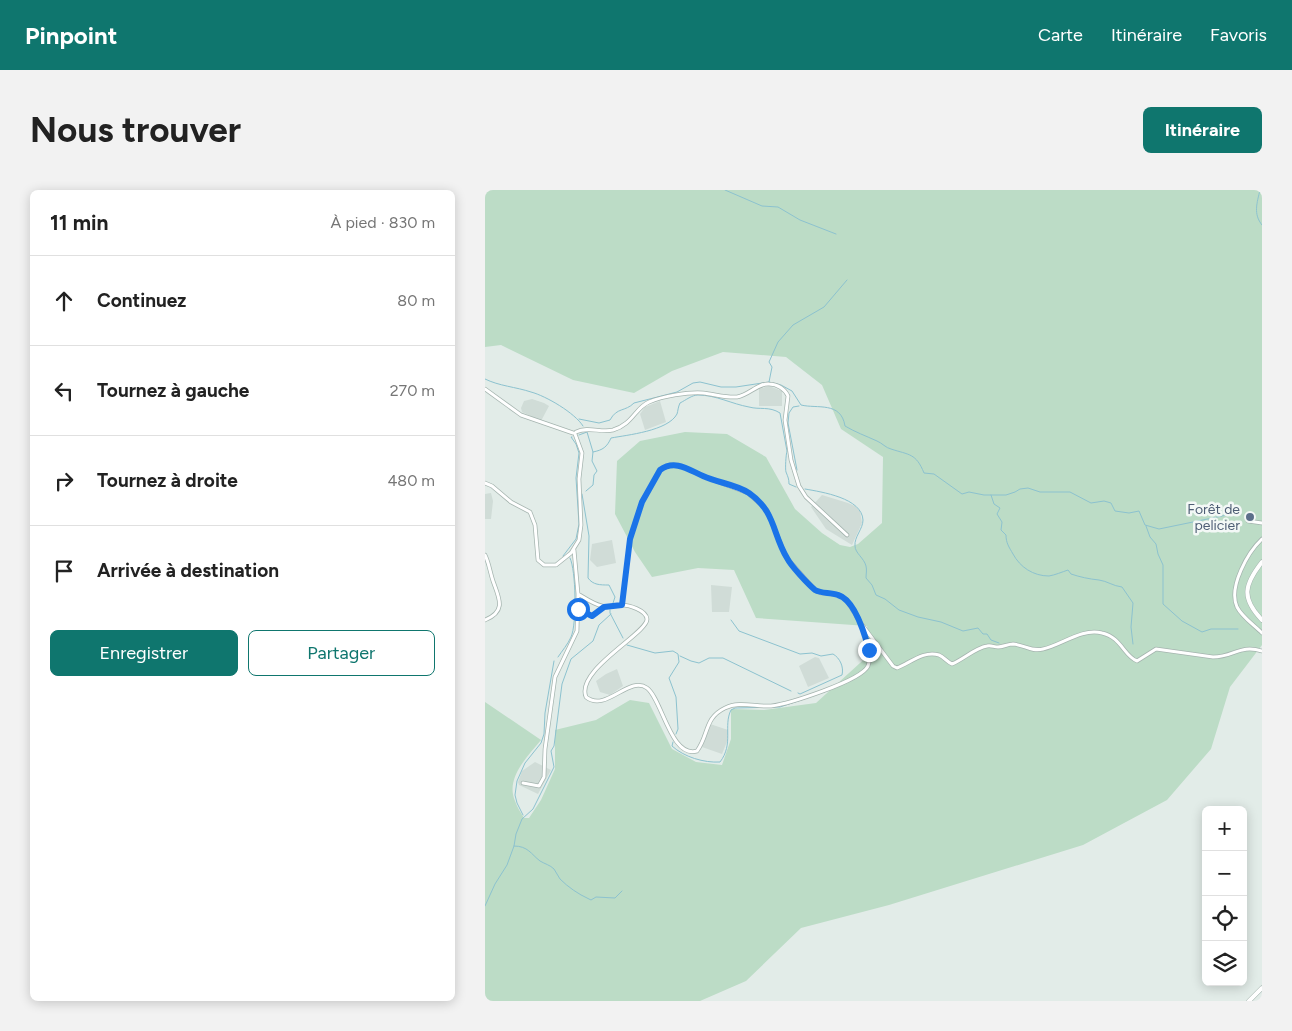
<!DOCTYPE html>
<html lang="fr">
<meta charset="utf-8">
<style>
body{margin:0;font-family:Figtree,sans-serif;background:#f2f2f2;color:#222}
.controls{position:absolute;right:15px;bottom:15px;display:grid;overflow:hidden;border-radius:8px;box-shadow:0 2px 12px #0003}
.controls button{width:45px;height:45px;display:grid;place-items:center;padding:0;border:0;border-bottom:1px solid #e0e0e0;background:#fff;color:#222;font:25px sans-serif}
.stop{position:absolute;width:15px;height:15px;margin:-11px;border:4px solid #1a73e8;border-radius:50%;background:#fff}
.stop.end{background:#1a73e8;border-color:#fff;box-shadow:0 1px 5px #0008}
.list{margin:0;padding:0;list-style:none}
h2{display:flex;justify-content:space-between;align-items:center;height:65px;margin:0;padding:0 20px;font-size:21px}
h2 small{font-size:16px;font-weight:400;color:#767676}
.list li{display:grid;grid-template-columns:32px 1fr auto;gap:15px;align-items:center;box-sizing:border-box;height:90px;padding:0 20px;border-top:1px solid #e0e0e0}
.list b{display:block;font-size:19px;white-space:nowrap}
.list em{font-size:16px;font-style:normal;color:#767676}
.actions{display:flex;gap:10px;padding:15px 20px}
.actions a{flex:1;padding:11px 0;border:1px solid #0f766e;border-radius:8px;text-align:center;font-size:18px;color:#0f766e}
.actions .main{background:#0f766e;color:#fff}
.icon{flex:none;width:28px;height:28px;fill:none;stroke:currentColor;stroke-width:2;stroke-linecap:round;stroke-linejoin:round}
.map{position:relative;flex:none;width:777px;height:811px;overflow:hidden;border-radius:8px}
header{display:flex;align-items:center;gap:30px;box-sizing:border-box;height:70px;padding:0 25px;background:#0f766e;color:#fff}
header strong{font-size:24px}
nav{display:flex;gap:28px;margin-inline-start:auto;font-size:18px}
.intro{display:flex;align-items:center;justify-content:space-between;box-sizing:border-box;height:120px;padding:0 30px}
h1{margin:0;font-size:35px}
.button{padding:12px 22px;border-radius:8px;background:#0f766e;color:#fff;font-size:18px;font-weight:700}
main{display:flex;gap:30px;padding:0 30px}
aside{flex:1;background:#fff;border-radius:8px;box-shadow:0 2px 12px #0003}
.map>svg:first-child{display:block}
</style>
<header>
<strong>Pinpoint</strong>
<nav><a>Carte</a><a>Itinéraire</a><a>Favoris</a></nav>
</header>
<div class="intro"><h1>Nous trouver</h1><a class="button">Itinéraire</a></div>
<main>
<aside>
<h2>11 min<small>À pied · 830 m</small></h2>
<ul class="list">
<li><svg class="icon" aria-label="ahead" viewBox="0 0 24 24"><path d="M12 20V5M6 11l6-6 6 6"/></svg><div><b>Continuez</b></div><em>80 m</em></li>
<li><svg class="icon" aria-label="left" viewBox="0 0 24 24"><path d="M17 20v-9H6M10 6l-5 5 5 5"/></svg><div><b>Tournez à gauche</b></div><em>270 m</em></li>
<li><svg class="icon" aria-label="right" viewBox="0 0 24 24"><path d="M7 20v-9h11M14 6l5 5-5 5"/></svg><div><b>Tournez à droite</b></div><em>480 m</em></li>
<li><svg class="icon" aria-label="arrive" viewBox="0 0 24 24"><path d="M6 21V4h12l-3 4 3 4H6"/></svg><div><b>Arrivée à destination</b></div></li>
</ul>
<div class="actions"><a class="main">Enregistrer</a><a>Partager</a></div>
</aside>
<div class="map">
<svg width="777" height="811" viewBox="0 0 777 811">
<rect width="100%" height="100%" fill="#e2ece8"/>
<path fill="#d0dcd7" d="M284,196L297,201V216H274V199Z
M47,209L59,213L64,216L56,231L37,222L36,218L39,211Z
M175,211L181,232L160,240L155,224L160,217Z
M6,303L8,311L6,329H0V304Z
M337,305L363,313L370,316L375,321L377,333L367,355L341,339L326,317Z
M127,350L131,373L112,377L105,370L107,354Z
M226,395L247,397L244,422H227Z
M330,467L334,468L344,488L323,497L314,476Z
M132,479L138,496L125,505L115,502L111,491L121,484Z
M225,534L243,540V549L237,564L217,557Z
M50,572L66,580L53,604L34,595L33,592L37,581Z"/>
<path fill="#bcdcc6" d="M0,0H777V455L745,497L726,559L682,610L598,655L404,715L316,738L261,791L215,811H0V512L56,550C43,566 20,588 30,611C32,617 36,623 39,628H44L56,610L70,579V540L111,530L145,510L164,513L187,559L211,572L237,575L246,549V519L279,520L331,513L386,463L382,436L271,428L249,380L213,378L167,387L150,362L130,324L132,271L155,251L200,242L242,244L281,267L310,319L337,343L355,355L365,357L373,354L397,333L398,267L356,239L337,195L301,167L238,162L187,181L149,203L88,190L16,155L0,157Z"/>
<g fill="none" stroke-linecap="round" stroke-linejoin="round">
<path stroke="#8cc2cf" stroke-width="1" d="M240,0L277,16L293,17L315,30L351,44
M775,0C772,13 768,24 777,35
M0,189C14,196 31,197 46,202C61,206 90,223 98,236
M284,192L287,177L284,172L293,152L308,135L339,117L362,90
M94,229L114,233L125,230C132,217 140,222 149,213L192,202L208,193L215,192L236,197H251L284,192L296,195L307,201L316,215C332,219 356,211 360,236C370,242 381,246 392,251C397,253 401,258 406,259C424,265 431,263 439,283L449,284L477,304L484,302L499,305H521L530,302L535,299L543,298L555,302H585L606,313L619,311L626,313L630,321L644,323L654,321L660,335L674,339L742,325
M94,245L102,242L108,262L107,271L112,281L109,285L108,295L101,301
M108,262C118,260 122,257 126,248C142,245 183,241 192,224C193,221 193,217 195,213C201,210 207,205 213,205C231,205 247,214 264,217C275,220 284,216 295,223L302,261C301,264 300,279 301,282C303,287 304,289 304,294L311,297
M312,280L303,233L304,223L308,217L314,216
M320,299C337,302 377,308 378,330C378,339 369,347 370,356C370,363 379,368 381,376C382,380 381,384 381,388L387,395L391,405L400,409L414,420L433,427L456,432L478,441L493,438L498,444H502L506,450L514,453
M97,304L104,346L103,388C108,395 115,395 124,395L130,407L128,413
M506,305L509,314L515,318L512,324L517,332L516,340L521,345C521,353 524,357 528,364C535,377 548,386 564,386C570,385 577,382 583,380L586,384C595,387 604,389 614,390C622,391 628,396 637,397L648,413L646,437L648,454
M661,336L665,347L671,354L673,364L678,375V414L697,431L717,442L726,439H753
M78,366L91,349L94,334L91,288L94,263L91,254L86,247H87
M125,420V423L138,448
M246,430L254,441L315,464L327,463L336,466L348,464C355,468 359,477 357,485L315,504L313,503
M142,455L170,463L188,461L193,464L194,472L184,488L191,507L193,539L191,544
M195,466L206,471L214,473L224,468H238L306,501
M73,467C77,461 83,454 86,447C92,434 91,380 85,368
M188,552L187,556C199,567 219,573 235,572C249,554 238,536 246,520L250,518L295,517L316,510
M38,625L32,613L30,605L32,591L40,573L56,553L59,544L60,523L69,471
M29,656C43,656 46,664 55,671C60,674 65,675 69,679C71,682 73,686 75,689C83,697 93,704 104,709L106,710L111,707L130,708L137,701
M0,716L10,694L22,675L29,656L31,644L37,629L48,619L69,577L66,561L69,556L77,494L86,469L108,451L114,435L126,424"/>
<defs>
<path id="minor" d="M0,199L36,225L88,243
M91,242C103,236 116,243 128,240C148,234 150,218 164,212C178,206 203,202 218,203C229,204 241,208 252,207C264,205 273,193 284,194C292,194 300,199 303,206L300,230L306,270L314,296L321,307L362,345
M0,293L7,296L26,312L45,322L50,335L53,370L59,375H71L86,363L94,350L96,335L94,289L97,263L90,244
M763,331L777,333
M777,349C763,362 743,397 752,417C757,427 769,435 777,443
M0,365C4,373 5,382 8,391C14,408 22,421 0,430
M93,404C100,408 108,414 117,416C124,418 129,415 136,415C144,415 161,420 162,429C163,443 90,480 101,507C121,523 144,485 162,498C177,509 186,569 212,561C224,545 219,528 240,518C254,511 271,517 286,516C303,514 376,491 383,476C388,463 380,447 376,435
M137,415L145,349L157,312L175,280L185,275H194L220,287L263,303L282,320L301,367L330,400L336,403L355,405L361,409L375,432L408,476L412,478C425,473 439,460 454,465C459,467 462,472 467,474C479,469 490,458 502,456C506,455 509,457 513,457C518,457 523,454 528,454C539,455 547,462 558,459C577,455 596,438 617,443C636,447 639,466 652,471L671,459L728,467C749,467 755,454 777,461
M93,419L107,426L119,417
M38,593L54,596L59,587L60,559L70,487L92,441L93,404L89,360"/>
<path id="tertiary" d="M777,372C759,395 756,408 777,430
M764,811L777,798"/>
</defs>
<use href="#minor" stroke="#a5b4af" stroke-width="4.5"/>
<use href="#tertiary" stroke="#a5b4af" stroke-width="5"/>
<use href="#minor" stroke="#fff" stroke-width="3"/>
<use href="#tertiary" stroke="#fff" stroke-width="4"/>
</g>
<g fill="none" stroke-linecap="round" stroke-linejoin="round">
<path stroke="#1a73e8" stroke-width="6" d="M93,419L107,426L119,417L137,415L145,349L157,312L175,280C190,269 204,280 218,286C233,293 250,294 264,303C291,322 287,343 302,368C306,376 323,394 330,400C337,404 345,402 353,405C370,410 380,445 384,460"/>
</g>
<circle fill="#5c6f8a" stroke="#f3f8f6" stroke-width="2" cx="765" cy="327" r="5"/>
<g text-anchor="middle" stroke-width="5" stroke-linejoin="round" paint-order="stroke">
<g font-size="14" fill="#4e5e75" stroke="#f3f8f6" text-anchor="end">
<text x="755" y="324">Forêt de<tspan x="755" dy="16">pelicier</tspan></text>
</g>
</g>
</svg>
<div class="controls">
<button>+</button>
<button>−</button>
<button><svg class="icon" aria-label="locate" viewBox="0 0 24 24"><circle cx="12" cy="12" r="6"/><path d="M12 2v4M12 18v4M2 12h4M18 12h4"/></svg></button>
<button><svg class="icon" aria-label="layers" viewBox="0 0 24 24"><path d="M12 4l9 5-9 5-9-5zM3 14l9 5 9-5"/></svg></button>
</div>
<div class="stop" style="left:93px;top:419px"></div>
<div class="stop end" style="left:384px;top:460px"></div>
</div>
</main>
